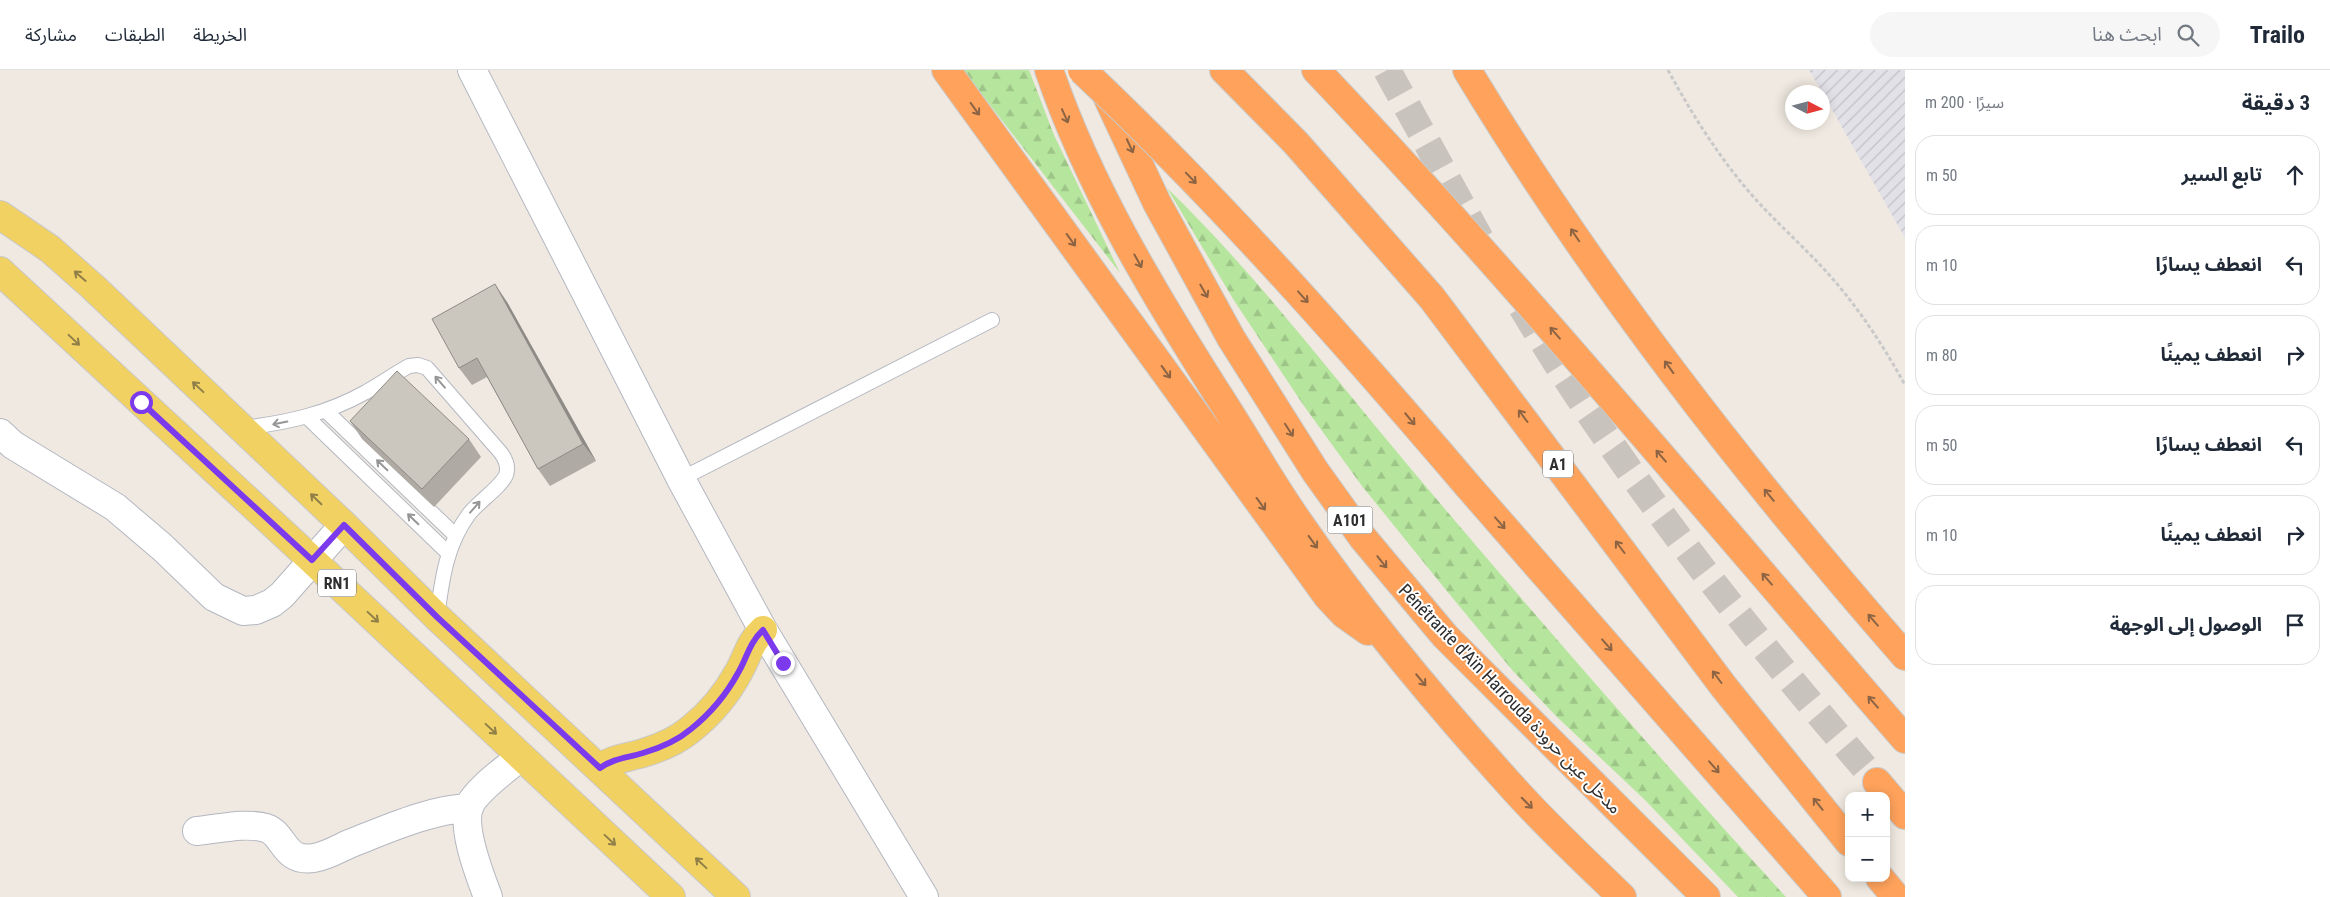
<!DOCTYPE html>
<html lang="ar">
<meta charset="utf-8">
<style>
body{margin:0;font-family:"Roboto Condensed","Noto Sans Arabic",sans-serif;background:#f6f6f7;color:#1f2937;direction:rtl}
.controls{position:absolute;right:15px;bottom:15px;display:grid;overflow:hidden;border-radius:10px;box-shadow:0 2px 12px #0003}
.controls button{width:45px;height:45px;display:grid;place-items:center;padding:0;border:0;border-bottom:1px solid #e0e1e3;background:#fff;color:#1f2937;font:25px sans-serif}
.compass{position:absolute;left:1785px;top:15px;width:45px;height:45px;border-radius:50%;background:#fff;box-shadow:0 2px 12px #0003;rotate:96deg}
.stop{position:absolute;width:15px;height:15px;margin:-11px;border:4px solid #7c3aed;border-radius:50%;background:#fff}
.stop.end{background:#7c3aed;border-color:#fff;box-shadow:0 1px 5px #0008}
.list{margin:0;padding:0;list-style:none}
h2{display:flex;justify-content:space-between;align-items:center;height:65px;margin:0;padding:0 20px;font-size:21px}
h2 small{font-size:16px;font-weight:400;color:#747a83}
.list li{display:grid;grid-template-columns:32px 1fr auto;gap:15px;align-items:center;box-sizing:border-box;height:80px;margin:0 10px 10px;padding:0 10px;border:1px solid #e0e1e3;border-radius:20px}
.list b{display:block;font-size:19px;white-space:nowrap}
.list em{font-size:16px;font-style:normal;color:#747a83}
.icon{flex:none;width:28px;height:28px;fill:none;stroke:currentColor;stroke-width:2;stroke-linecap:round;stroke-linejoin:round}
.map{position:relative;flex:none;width:1905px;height:827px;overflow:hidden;direction:ltr}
header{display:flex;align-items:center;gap:30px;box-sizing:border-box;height:70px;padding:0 25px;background:#fff;border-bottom:1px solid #e0e1e3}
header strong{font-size:24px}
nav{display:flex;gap:28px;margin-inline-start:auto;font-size:18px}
.search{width:350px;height:45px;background:#f6f6f7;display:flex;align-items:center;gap:12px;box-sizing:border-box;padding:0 18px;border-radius:28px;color:#747a83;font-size:19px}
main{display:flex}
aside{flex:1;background:#fff}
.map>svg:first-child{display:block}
</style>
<header>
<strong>Trailo</strong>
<div class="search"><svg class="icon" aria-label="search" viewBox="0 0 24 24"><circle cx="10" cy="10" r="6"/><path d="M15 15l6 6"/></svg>ابحث هنا</div>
<nav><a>الخريطة</a><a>الطبقات</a><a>مشاركة</a></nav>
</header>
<main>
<aside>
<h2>3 دقيقة<small>سيرًا · 200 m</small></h2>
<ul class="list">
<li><svg class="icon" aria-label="ahead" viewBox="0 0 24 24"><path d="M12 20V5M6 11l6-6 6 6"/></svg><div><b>تابع السير</b></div><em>50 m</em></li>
<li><svg class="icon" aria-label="left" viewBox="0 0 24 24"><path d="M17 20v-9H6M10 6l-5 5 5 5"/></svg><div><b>انعطف يسارًا</b></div><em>10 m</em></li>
<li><svg class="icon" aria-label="right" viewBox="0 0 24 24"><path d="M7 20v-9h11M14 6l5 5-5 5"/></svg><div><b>انعطف يمينًا</b></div><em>80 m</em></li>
<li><svg class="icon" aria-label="left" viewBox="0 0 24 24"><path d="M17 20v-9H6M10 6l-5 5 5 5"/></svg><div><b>انعطف يسارًا</b></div><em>50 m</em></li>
<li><svg class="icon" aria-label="right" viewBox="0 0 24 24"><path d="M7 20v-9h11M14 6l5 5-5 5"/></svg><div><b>انعطف يمينًا</b></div><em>10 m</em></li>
<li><svg class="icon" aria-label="arrive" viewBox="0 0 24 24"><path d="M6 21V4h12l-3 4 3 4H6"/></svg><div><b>الوصول إلى الوجهة</b></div></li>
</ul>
</aside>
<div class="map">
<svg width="1905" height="827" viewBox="0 0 1905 827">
<defs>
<pattern id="industrial-furrows" width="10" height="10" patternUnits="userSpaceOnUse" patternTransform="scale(1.25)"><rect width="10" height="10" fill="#e3e1e8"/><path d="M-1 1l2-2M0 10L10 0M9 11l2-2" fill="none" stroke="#c3c1c7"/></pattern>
<pattern id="forest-firs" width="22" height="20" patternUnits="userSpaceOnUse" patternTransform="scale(1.25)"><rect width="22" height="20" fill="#b6e59e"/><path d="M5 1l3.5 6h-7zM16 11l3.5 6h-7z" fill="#9dc588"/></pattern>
</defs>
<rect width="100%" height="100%" fill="#efe9e1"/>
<path fill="url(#industrial-furrows)" d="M1809,0H1905V168L1822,22Z"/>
<path fill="url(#forest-firs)" d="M963,0H1029L1054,65L1120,203Z
M1167,118C1254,202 1328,300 1406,393C1530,540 1656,685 1786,827H1738L1644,729L1557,647L1513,601L1446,520L1362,416L1304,336L1235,232Z"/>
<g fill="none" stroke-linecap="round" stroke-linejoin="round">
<path stroke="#c8c4bd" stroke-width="28" stroke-dasharray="28 14" stroke-linecap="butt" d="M1387,0L1480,169
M1522,237C1624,407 1748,562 1877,712"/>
<defs>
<path id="service" d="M326,341L455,465
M307,347L448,483
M242,358C286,353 327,344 366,322C381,314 394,304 409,296L418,295L427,298L501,383C506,390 509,397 506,405C501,417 478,432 469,444C446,475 442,510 437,547
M681,409L992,250"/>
<path id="minor" d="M472,0L681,409L763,560L924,827
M0,363L13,375L115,437L162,477L214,527L243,541L256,540L272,533L282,525L344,455
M197,761C219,759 245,752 266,758C285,764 283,793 314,788C326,786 338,779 349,774C385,760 431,739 469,738
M488,827C480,806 458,751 472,731C484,714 505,700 520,687"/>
<path id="primary" d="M0,145L50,179L93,217L344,455L437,547L736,827
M0,201L312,490L671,827
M600,698C614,688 627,688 643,683C660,678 678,670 691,659C711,643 726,625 738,603C747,588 749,573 763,560"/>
<path id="motorway" d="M946,0L1328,527L1344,544L1368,561
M1049,0C1088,114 1151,219 1215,320C1244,364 1269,410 1300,454C1364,547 1438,635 1514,719C1548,757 1586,792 1622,827
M1224,0L1296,73L1432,228L1724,617L1849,772
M1316,0C1521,215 1710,445 1905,669
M1467,0C1593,209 1745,403 1905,586
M1105,22L1157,133L1231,268L1315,401L1363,468L1445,566L1706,827
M1468,416L1827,827
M1877,712L1905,745
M1880,808L1896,827"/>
</defs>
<use href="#service" stroke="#b4b7c1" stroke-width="16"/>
<use href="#minor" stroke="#b4b7c1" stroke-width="30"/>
<use href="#primary" stroke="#c9c9c9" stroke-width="30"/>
<use href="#motorway" stroke="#c9c9c9" stroke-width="30"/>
<path stroke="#c9c9c9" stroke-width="3" stroke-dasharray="4 2.5" stroke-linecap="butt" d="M1668,0C1690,41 1716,82 1745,117C1769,146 1797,170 1822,197C1854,231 1882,273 1905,315"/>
<use href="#service" stroke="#fff" stroke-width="14"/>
<use href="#minor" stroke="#fff" stroke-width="28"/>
<use href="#primary" stroke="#f2d163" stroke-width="28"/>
<use href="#motorway" stroke="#ffa35c" stroke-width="28"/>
<defs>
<path id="motorway-bridge" d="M1082,0C1220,130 1345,272 1468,416"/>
</defs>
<use href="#motorway-bridge" stroke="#c9c9c9" stroke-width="30" stroke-linecap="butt"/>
<use href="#motorway-bridge" stroke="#ffa35c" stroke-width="28"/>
</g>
<path fill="#afaba4" d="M507,232L596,391L550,416L538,399L487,307L472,315L459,298Z
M350,351L469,369L481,387L434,437L362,369Z"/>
<path fill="#8e8b86" d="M495,214L507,232L596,391L583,374Z"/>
<path fill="#cbc7bf" stroke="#8e8b86" d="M495,214L583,374L538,399L477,288L459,298L432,249Z
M397,301L469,369L422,419L350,351Z"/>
<defs><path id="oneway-shaft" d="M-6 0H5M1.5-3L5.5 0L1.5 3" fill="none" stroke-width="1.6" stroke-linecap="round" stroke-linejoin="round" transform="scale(1.25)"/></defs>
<g stroke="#8c6343">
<use href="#oneway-shaft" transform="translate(975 39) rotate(54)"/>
<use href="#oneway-shaft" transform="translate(1065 46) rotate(66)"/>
<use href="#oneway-shaft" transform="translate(1130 76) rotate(65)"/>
<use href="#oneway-shaft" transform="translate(1191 108) rotate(46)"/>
<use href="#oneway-shaft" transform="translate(1575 165) rotate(-124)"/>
<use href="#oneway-shaft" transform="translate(1071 170) rotate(54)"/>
<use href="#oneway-shaft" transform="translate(1138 191) rotate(61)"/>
<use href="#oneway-shaft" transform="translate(1204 221) rotate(60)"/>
<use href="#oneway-shaft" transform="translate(1303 227) rotate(48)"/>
<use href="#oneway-shaft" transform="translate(1555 263) rotate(-131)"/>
<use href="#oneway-shaft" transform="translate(1669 297) rotate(-126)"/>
<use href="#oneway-shaft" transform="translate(1166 302) rotate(54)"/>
<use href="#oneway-shaft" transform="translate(1523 346) rotate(-127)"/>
<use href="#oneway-shaft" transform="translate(1410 349) rotate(50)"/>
<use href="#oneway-shaft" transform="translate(1289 360) rotate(57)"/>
<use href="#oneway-shaft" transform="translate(1661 386) rotate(-131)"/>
<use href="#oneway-shaft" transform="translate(1769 425) rotate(-129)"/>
<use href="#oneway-shaft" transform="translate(1261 434) rotate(54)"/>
<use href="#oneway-shaft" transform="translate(1500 453) rotate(49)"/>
<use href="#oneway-shaft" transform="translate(1313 472) rotate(54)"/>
<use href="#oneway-shaft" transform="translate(1620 477) rotate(-127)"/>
<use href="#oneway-shaft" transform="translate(1382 492) rotate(51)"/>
<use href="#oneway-shaft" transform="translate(1767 509) rotate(-131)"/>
<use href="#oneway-shaft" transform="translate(1873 550) rotate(-131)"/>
<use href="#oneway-shaft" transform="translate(1607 575) rotate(49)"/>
<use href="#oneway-shaft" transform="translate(1717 607) rotate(-127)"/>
<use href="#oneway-shaft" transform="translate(1421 610) rotate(50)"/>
<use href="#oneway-shaft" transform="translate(1873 632) rotate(-131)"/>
<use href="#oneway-shaft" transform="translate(1714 697) rotate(49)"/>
<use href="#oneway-shaft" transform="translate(1527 733) rotate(45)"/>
<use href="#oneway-shaft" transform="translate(1818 734) rotate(-129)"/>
</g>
<g stroke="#908048">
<use href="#oneway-shaft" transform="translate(80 206) rotate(-139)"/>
<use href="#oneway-shaft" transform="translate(74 270) rotate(43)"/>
<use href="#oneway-shaft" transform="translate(198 317) rotate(-137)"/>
<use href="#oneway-shaft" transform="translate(316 429) rotate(-136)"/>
<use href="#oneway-shaft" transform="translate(373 547) rotate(43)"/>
<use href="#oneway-shaft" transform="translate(491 659) rotate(43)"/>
<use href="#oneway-shaft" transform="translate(610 770) rotate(43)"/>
<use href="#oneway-shaft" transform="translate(701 793) rotate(-137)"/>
</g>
<g stroke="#969696">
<use href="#oneway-shaft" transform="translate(440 312) rotate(-131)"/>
<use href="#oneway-shaft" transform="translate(280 353) rotate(169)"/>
<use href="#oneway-shaft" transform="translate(382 395) rotate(-136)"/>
<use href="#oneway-shaft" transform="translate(475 437) rotate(-49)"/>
<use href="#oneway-shaft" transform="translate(413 449) rotate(-136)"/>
</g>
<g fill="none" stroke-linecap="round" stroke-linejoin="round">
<path stroke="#7c3aed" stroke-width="6" d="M141,332L312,490L344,455L437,547L600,698C614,688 627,688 643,683C660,678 678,670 691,659C711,643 726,625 738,603C747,588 749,573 763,560L783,593"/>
</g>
<g text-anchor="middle" stroke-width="4" stroke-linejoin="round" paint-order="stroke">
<g fill="#fff" stroke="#6d6d6d" stroke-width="1">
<rect x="1543" y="380.5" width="30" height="27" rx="4"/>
<rect x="1327.5" y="436.5" width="45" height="27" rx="4"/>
<rect x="318" y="499.5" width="38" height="27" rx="4"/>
</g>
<g font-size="16" font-weight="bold" fill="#2e2e2e">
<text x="1558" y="400">A1</text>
<text x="1350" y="456">A101</text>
<text x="337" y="519">RN1</text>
</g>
<g font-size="18" fill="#2e2e2e" stroke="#fff">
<text transform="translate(1510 629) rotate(46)" y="6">Pénétrante d'Aïn Harrouda مدخل عين حرودة</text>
</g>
</g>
</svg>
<div class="controls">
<button>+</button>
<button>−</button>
</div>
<svg class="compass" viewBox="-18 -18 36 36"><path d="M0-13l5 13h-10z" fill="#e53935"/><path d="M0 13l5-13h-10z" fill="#747a83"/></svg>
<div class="stop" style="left:141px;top:332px"></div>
<div class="stop end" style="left:783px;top:593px"></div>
</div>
</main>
